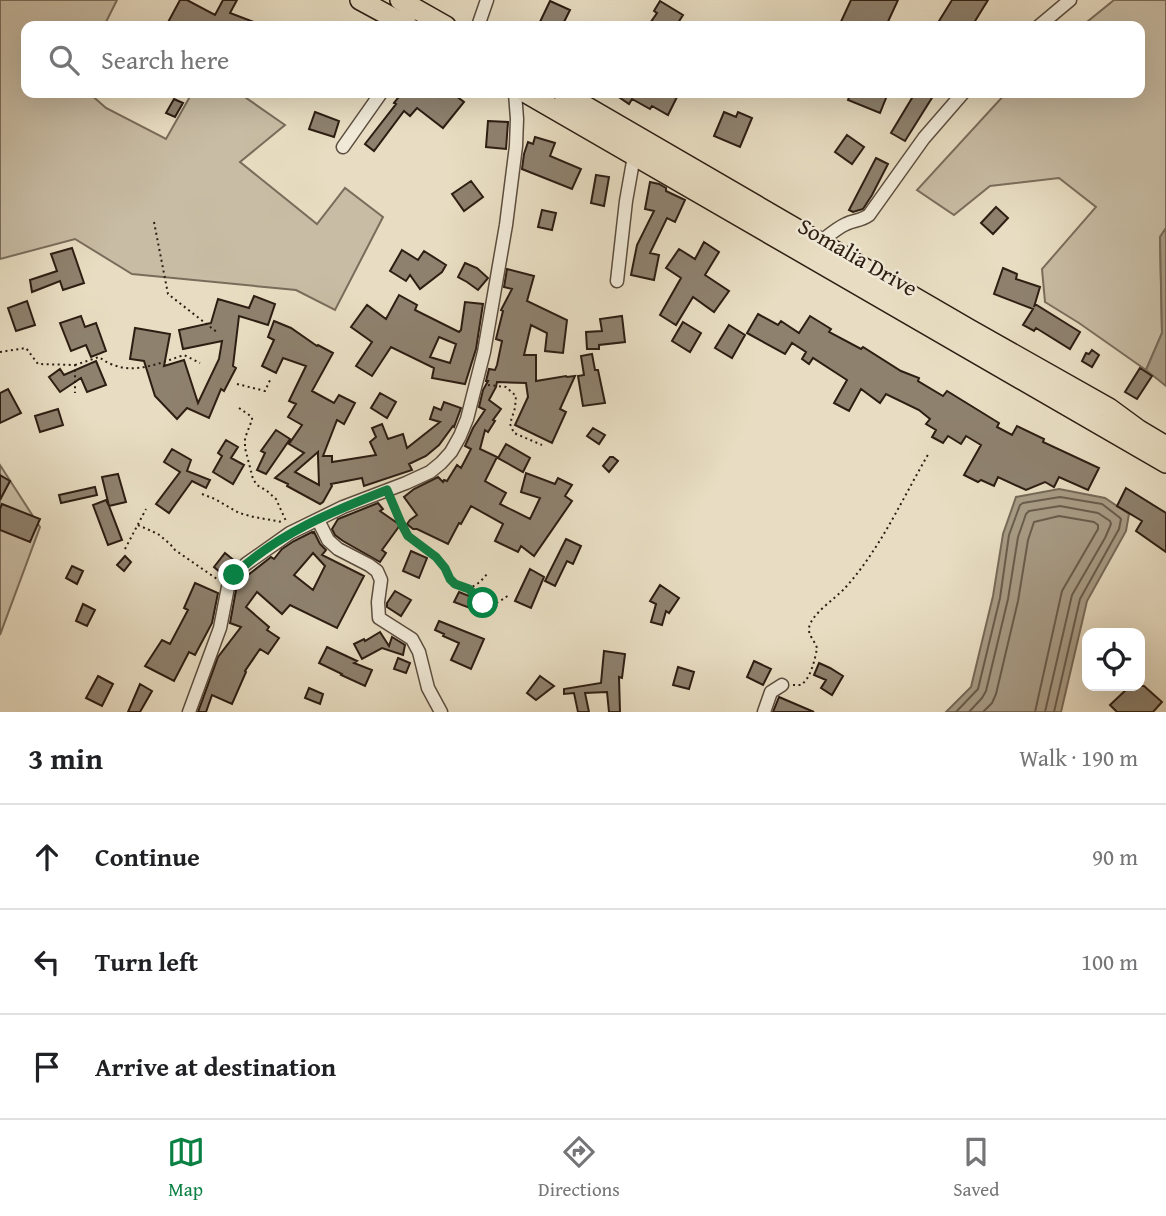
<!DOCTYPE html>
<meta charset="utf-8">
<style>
body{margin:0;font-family:"Gentium Book Plus",serif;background:#f2f2f2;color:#202124}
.controls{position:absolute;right:21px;bottom:21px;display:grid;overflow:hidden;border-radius:14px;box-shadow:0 7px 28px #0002}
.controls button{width:63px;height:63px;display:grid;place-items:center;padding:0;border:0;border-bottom:2px solid #e0e0e0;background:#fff;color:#202124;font:35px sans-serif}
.stop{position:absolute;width:21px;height:21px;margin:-16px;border:5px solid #0b8043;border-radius:50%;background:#fff}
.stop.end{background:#0b8043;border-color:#fff;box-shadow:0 2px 7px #0008}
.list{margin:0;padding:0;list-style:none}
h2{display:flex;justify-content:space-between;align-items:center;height:91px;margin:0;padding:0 28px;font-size:30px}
h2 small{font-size:23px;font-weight:400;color:#757577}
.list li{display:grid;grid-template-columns:46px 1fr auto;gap:21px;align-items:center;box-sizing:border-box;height:105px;padding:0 28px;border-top:2px solid #e0e0e0}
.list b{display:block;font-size:26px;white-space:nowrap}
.list em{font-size:23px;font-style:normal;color:#757577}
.icon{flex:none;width:38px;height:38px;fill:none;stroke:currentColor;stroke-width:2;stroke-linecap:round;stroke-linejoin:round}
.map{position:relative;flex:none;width:1166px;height:712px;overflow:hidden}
.search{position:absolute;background:#fff;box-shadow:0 7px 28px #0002;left:21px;right:21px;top:21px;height:77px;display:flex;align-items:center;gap:18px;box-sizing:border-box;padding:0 24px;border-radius:14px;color:#757577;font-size:26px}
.sheet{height:406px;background:#fff}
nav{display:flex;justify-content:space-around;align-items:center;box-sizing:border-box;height:98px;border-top:2px solid #e0e0e0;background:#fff;font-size:19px;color:#757577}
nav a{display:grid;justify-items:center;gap:4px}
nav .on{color:#0b8043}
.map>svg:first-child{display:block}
</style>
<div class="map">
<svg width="1166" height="712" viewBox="0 0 1166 712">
<rect width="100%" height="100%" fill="#e8ddc2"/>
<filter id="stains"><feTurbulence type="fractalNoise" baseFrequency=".00286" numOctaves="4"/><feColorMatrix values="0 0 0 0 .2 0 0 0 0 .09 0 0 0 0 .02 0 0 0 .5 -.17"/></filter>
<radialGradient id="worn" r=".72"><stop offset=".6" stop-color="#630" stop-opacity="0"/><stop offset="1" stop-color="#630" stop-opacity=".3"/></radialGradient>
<path fill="#c8bca4" stroke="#7a6c5b" stroke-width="2" d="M0,0H117L104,26H26V93H89L106,108L166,139L192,93H239L285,125L240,162L317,224L345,188L383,217L335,310L296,290L132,274L75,239L0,259Z
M1114,0H1166V228L1160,237L1162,333L1146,370L1079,323L1045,302L1042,269L1096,207L1059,178L990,186L954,215L917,190L1006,93H1140V26H1082Z
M0,465L40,527L0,635Z"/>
<path fill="#a89c86" stroke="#776958" stroke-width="2" d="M1166,228V386L1146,370L1162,333L1160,237Z
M1059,489L1105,498L1129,514L1126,531L1087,601L1061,712H946L971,687L993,596L1003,534L1016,497Z"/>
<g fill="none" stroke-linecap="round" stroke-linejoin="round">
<path stroke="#6a5c4c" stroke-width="2" d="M956,712L978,689L1000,598L1009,535L1020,505L1023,503L1060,497L1102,504L1119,517L1121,519L1119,529L1080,599L1054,712
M969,712L982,698L986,691L1008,599L1018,537L1026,514L1029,511L1060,506L1098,513L1110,521L1111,524L1105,538L1072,595L1045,712
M983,712L992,703L996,694L1018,601L1028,540L1034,522L1059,516L1094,522L1098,525V529L1062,591L1035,712"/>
</g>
<path fill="#8e816e" stroke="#2d1d12" stroke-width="2" fill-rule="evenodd" d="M180,0H187L215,15L223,0H237L230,13L264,26H166Z
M851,0H898L886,26H839Z
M952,0H988L972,26H936Z
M550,1L570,10L562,26H538Z
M660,1L683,15L676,26H648L657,13L654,11Z
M402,93H452L464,102L443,128L417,108L410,116L404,111L374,151L365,144L396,104L394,103Z
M613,93H679L668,115L652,106L650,109L632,99L629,104Z
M851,93H888L880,113L848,100Z
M915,93H935L905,141L891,133Z
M174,99L183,103L175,117L166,113Z
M315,112L339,121L334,137L309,129Z
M724,112L736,117L738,112L752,118L740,147L714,136Z
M488,121L508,122L506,149L486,147Z
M847,135L864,147L852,164L835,152Z
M535,137L555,143L550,156L581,169L572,189L522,169L524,154L528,142L533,144Z
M876,158L888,164L872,195L863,209L853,212L849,210Z
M596,175L609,177L604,206L591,203Z
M471,181L483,197L464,211L452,194Z
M650,182L659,184L666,188V191L685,200L675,222L667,218L650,253L659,255L654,280L631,275L637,245L654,211L645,209Z
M996,207L1008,218L993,234L981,223Z
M542,210L556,213L552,230L538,227Z
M704,242L719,252L705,275L729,291L714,312L693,297L676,325L660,315L681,278L666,268L679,249L695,259Z
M72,248L84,283L63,290L60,281L32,292L30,280L57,271L51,254Z
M402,250L418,260L424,251L446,265L442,272L420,289L410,275L406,281L390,271Z
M465,263L477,268L488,278L478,290L467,282L458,277Z
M1003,268L1017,274L1016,279L1040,287L1034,307L1035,304L1080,332L1070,349L1036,328L1034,331L1023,325L1033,309L994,294Z
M507,269L534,276L527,301L567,320L563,353L545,351L547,333L531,325L524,355H536V381L566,376L567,377L575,376L560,409L566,412L552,443L515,425L528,397L526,383L497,382L496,387L489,400L501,409L493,420L495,421L488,432L485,430L480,449L497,457L485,481L506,493L500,504L530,519L540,498L521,492L526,473L555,484L558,478L572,485L565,496L572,501L534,556L521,546L518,552L495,541L503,524L471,506L461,524L459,523L448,544L417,529H413L407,524L410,520L417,515L404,497L414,489L438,477L443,482L444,480L447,481L457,465L461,468L471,449L465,446L473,428L485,410L479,407L483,390L488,381H486L489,369L495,370L497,365L502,341L496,339L503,311L501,310L512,289L504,287Z
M399,295L417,305L415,310L459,332L461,330L465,302L483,304L476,349L465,384L432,378L434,368L391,347L372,376L356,366L372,342L351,327L367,305L386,319ZM439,337L456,344L450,363L430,357Z
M254,296L275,304L268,325L239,316L233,366L236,368L224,391L221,389L209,418L187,408L177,419L155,396L144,361L130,359L135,328L170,334L164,366L184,360L198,403L219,359L222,341L183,349L179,330L211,323L218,299L249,308Z
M27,301L35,325L16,331L8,308Z
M758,314L778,325L781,321L799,333L810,316L831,329L829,332L861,349L863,347L901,371L919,378L918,381L943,396L947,391L999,423L997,427L1012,435L1017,426L1044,439L1043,442L1099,468L1088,490L1059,477L1054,487L1045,482L1026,490L998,477L994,486L981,480L978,482L964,475L981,445L966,436L961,444L948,436L943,443L932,437L936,430L926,424L930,419L919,410L886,394L880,403L861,389L849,411L834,403L847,380L813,358L809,364L802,359L806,352L792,343L785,354L747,333Z
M81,316L85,327L96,323L106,351L91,357L86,345L71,351L60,323Z
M622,316L625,342L599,345V349H587L586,332L602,331L600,319Z
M274,321L291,328L317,346L318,345L333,353L312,391L334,403L339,395L355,403L344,424L337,420L323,456H332V462L376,455L370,442L376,437L372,428L382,424L388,439L403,434L407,448L440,422L430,419L434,407L441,410L444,402L461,408L454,427L453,426L439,445L426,456L409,464L412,470L364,486L362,478L331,484L332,486L323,502L320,504L287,486L288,484L275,478L304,453L289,444L302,425L288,417L296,404L289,401L306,366L283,358L276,373L262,366L274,340L268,337ZM318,452V456L319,485L295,472Z
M683,322L701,333L690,352L672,341Z
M729,325L745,335L732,358L715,348Z
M1092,350L1099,355L1092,367L1082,361L1086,353L1089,354Z
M592,354L595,370H598L605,403L583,406L578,376L584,375L581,356Z
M96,361L106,385L87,392L81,378L60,392L49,377L60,369L64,375Z
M1140,368L1152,376L1137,399L1125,392Z
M8,389L21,413L0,423V393Z
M380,393L396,402L387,418L371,408Z
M58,409L63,425L40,432L35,416Z
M593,428L605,435L599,444L587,436Z
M276,430L290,439L266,474L257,470L265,453L261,451Z
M226,440L238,447L231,458L244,465L233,484L213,472L222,456L218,453Z
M506,444L530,458L523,472L498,458Z
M172,449L191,460L187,471L210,480L206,488L192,481L169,513L156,504L180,472L164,462Z
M610,457H613L618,461L609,472L603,466Z
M118,474L126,502L109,506L122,540L108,545L93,505L106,500L109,506L102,477Z
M0,475L10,481L0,500Z
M95,487L97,495L61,503L59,495Z
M1126,488L1166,513V552L1136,531L1142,521L1117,506Z
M378,503L383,509L380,511L400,525L382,550L386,553L380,562L343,541L335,535L332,529L338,519Z
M2,504L40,519L30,542L0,530V509Z
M312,532L313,533L314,532L320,544L326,550L322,555L364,576L337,628L290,605L282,614L257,592L246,607L269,627L267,630L279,638L268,654L260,649L245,671L246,672L232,704L212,695L206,712H198L218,657L241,627L230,623L236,590L245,580L243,579L271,557L274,559L282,549L294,541ZM313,553L325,566L313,590L294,575Z
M566,539L581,546L573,564L567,561L555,586L545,581Z
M411,551L427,558L419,578L403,571Z
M225,553L236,562L230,567L228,565L221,573L214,567Z
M125,556L131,562L124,571L117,565Z
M72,566L83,571L77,584L66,578Z
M530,569L544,577L531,608L515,601Z
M195,583L218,593L212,623L195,655L189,652L174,681L145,666L162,640L170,644L188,610L184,608Z
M660,585L679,598L669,613L666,611L662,625L651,622L656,604L650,601Z
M395,591L411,600L401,616L387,607V603Z
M459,592L474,598L470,608L454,602Z
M83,604L95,610L87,626L76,621Z
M439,621L484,639L471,669L451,660L459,643L443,636L444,634L435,630Z
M380,632L389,646L392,637L405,645L403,655L382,648L362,659L354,644L364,639L365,641Z
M327,647L357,661L354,663L372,670L365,686L341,675L342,674L319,663Z
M604,651L625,654L622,678L619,677L620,712H609L607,692L585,693L589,712H578L574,693L564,694V689L601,683Z
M398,658L410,663L406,673L394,669Z
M754,661L771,669L763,685L747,677Z
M819,663L830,668L843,676L832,695L821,688L826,680L814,675Z
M678,667L694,672L689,689L673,685Z
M98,676L113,684L102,706L86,698Z
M540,676L554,686L536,700L527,693Z
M140,684L152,691L140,712H128Z
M1130,686H1144L1162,702L1153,712H1117L1110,705Z
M309,688L323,694L320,704L305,698Z
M779,697L814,712H773Z"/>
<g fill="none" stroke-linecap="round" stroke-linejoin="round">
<defs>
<path id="minor" d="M478,26L487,0
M1039,26L1070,0
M343,147L381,93
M820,242C828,236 837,228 846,224C854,220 861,221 869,215L924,138L963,93
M617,281L626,201L634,156
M318,520L328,540L338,549L369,565L377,571L381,580L378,602L379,618L412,639L419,652L428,688L441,712
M189,712L220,628L228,587L234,575L246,564L290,533L343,507L406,483L430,472L441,463L451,452L460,436L467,419L484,352L506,225L516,146L517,119L515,93
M764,712L771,692L782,685"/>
<path id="primary" d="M360,0L408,26
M400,0L446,26
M526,93L1166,463
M563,93L969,329L1109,408L1139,430L1166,446"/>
</defs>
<use href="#minor" stroke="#5c4d3e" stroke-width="15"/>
<use href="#primary" stroke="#2d1d12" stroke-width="22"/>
<path stroke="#2d1d12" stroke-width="2" stroke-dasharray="2 3.5" stroke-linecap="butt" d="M154,222L168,294L218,333
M0,352L26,348L38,364L75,365V393
M75,365L99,357C127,378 154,365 184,355L200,363
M237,384L265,391L271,378
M488,385L506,387L516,396L515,408L510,424L514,433L542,445
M239,408L252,417V420L245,438V448L253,479L257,485L267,491L276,499L286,521
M202,494L215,499L239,513L254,517L282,522
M391,501L401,523L408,536L436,557L445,568L450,579L455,584L469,589L480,582L488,573
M138,525L158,534L170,544L175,550L217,579
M125,549L146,509
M469,590C488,607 487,610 509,595
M793,685H801C811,678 815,659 817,648C815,641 808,635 809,628C811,614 836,598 845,588C881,548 902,499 929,453"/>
<use href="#minor" stroke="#f0e9d7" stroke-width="12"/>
<use href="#primary" stroke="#e8ddc2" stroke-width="19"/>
</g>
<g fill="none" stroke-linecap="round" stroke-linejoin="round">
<path stroke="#0b8043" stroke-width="9" d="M234,575C277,534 333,511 387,490L401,523L408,536L436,557L445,568L450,579L455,584L469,589L483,603"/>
</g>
<g text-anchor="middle" stroke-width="5" stroke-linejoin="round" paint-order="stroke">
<g font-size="23" fill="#2d1d12" stroke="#f0e9d7">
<text transform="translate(858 257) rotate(30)" y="8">Somalia Drive</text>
</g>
</g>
<rect width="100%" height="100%" filter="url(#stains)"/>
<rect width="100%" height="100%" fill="url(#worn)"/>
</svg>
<div class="controls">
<button><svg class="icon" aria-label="locate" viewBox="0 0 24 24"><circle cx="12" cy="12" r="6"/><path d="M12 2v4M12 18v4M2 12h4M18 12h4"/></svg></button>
</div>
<div class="stop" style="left:483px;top:603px"></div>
<div class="stop end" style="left:234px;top:575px"></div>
<div class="search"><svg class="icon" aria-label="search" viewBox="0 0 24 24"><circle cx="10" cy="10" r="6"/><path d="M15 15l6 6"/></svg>Search here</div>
</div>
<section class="sheet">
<h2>3 min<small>Walk · 190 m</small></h2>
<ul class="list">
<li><svg class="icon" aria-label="ahead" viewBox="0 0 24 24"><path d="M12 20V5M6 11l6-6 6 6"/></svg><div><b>Continue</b></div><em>90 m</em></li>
<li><svg class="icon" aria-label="left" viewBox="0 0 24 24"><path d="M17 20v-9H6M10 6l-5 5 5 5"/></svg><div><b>Turn left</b></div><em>100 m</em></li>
<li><svg class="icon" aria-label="arrive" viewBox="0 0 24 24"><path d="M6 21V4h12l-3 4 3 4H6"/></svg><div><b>Arrive at destination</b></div></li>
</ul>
</section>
<nav>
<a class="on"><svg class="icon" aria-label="map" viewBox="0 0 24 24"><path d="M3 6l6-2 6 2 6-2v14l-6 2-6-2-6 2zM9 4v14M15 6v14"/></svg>Map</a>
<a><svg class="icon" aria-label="directions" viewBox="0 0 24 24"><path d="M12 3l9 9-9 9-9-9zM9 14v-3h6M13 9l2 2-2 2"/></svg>Directions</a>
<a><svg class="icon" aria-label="saved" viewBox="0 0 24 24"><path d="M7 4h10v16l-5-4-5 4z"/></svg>Saved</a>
</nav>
